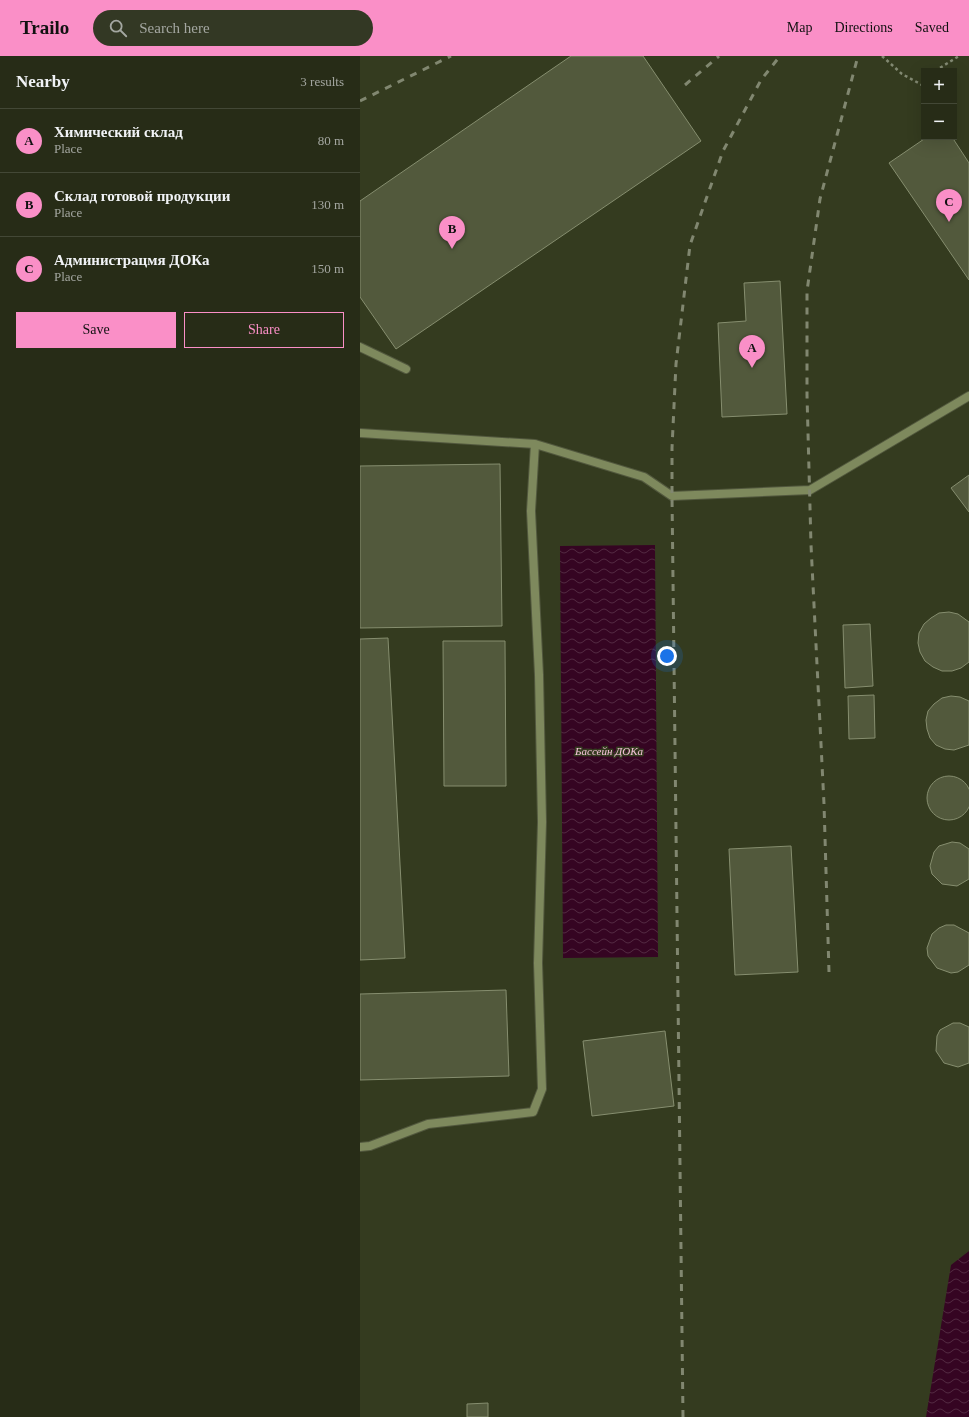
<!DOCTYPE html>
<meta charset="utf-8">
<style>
body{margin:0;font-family:"Times New Roman",serif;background:#333824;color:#f1f3f6}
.controls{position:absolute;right:12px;top:12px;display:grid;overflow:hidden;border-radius:0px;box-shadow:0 4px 16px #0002}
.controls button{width:36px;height:36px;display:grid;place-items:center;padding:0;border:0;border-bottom:1px solid #434836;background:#272c17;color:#f1f3f6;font:20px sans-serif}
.you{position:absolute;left:307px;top:600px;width:14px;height:14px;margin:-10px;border:3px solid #fff;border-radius:50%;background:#1a73e8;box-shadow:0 0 0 6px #1a73e833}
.badge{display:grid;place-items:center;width:26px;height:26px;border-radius:50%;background:#fa8fc7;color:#111;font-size:13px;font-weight:700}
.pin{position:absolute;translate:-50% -33px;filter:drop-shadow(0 1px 2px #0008)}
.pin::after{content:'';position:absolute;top:21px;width:14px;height:12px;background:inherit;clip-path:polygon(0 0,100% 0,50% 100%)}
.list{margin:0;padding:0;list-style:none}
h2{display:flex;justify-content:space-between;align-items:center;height:52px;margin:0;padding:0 16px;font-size:17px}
h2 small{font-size:13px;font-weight:400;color:#a4a7a1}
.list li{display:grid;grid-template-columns:26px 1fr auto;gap:12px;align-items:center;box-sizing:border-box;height:64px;padding:0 16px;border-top:1px solid #434836}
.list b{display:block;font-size:15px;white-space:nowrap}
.list p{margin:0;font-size:13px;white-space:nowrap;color:#a4a7a1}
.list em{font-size:13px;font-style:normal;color:#a4a7a1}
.actions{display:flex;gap:8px;padding:12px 16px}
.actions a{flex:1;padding:9px 0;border:1px solid #fa8fc7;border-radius:0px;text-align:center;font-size:14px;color:#fa8fc7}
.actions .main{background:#fa8fc7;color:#111}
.icon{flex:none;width:22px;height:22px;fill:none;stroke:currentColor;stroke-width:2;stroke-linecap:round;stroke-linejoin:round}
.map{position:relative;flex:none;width:609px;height:1361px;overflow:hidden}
header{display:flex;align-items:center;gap:24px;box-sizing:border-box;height:56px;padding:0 20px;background:#fa8fc7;color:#111}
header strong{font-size:19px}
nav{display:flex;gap:22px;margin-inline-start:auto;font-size:14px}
.search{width:280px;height:36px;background:#333824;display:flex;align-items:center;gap:10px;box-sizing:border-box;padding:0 14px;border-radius:22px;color:#a4a7a1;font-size:15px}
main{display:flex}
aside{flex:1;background:#272c17}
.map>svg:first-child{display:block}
</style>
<header>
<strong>Trailo</strong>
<div class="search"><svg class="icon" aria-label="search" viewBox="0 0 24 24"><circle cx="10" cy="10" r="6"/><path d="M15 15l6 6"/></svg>Search here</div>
<nav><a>Map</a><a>Directions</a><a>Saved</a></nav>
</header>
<main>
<aside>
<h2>Nearby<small>3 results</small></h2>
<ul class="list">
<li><span class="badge">A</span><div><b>Химический склад</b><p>Place</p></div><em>80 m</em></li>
<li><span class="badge">B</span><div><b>Склад готовой продукции</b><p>Place</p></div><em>130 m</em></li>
<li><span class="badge">C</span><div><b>Администрацмя ДОКа</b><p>Place</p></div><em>150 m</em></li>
</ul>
<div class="actions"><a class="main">Save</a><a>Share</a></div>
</aside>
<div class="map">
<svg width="609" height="1361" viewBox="0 0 609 1361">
<defs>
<pattern id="water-waves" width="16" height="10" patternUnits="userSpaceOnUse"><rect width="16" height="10" fill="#350522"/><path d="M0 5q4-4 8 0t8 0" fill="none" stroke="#522941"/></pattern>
</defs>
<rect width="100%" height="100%" fill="#343b1f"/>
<path fill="url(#water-waves)" d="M295,489L298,901L203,902L200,490Z
M609,1195V1361H566L591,1209Z"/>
<path fill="#52593c" stroke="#868e6f" d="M211,0H283L341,85L36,293L0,241V145Z
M567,81H592L609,107V224L529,107Z
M420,225L427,358L362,361L358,267L386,265L384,227Z
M140,408L142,570L0,572V410Z
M609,419V456L591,432Z
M589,556L598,558L609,566V606L601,612L592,615H582L573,611L565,605L560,596L558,587L559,577L564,568L571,562L579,557Z
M510,568L513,630L485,632L483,569Z
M28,582L45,902L0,904V583Z
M83,585H145L146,730H84Z
M514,639L515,682L489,683L488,640Z
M591,640L600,641L609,645V689L594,694L585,693L576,689L570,682L567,673L566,664L568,655L574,648L582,642Z
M567 742a22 22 0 1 1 44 0a22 22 0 1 1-44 0Z
M592,786L600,787L609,793V823L597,830L582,828L572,818L570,810L574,796L579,790Z
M431,790L438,916L375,919L369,793Z
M586,869H594L609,877V909L598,916L591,917L577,912L568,900L567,892L572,878L579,872Z
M146,934L149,1020L0,1024V938Z
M593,967H600L609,971V1007L598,1011L584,1007L576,995L577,980L580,974Z
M305,975L314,1050L232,1060L223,985Z
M128,1347V1361H107V1348Z"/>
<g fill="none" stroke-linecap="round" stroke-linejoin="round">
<defs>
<path id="lane" d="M0,291L46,313
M0,377L175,388L284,421L312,440L450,434L609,340
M0,1091L10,1090L68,1068L173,1056L182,1033L178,907L182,766L179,619L171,455L175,388"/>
</defs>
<use href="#lane" stroke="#52583e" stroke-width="10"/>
<path stroke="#828972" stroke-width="2.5" stroke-dasharray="3 3" stroke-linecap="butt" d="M522,0L542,18L564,30
M575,15L599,0"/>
<use href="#lane" stroke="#7e895d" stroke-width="8"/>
<path stroke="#818770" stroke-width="3" stroke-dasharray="7 7" stroke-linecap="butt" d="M325,29L359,0
M0,45L91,0
M469,916L464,748L451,489L447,339V235L460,143L498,0
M323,1361L312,440V392L316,308L330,189L363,95L401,24L420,0"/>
</g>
<g text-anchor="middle" stroke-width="3" stroke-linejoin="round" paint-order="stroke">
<g font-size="11" font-style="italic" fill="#f7c2db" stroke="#343b1f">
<text x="249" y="699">Бассейн ДОКа</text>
</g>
</g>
</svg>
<div class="controls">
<button>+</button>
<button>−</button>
</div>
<div class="you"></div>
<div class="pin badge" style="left:392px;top:312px">A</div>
<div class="pin badge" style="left:92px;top:193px">B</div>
<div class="pin badge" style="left:589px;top:166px">C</div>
</div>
</main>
